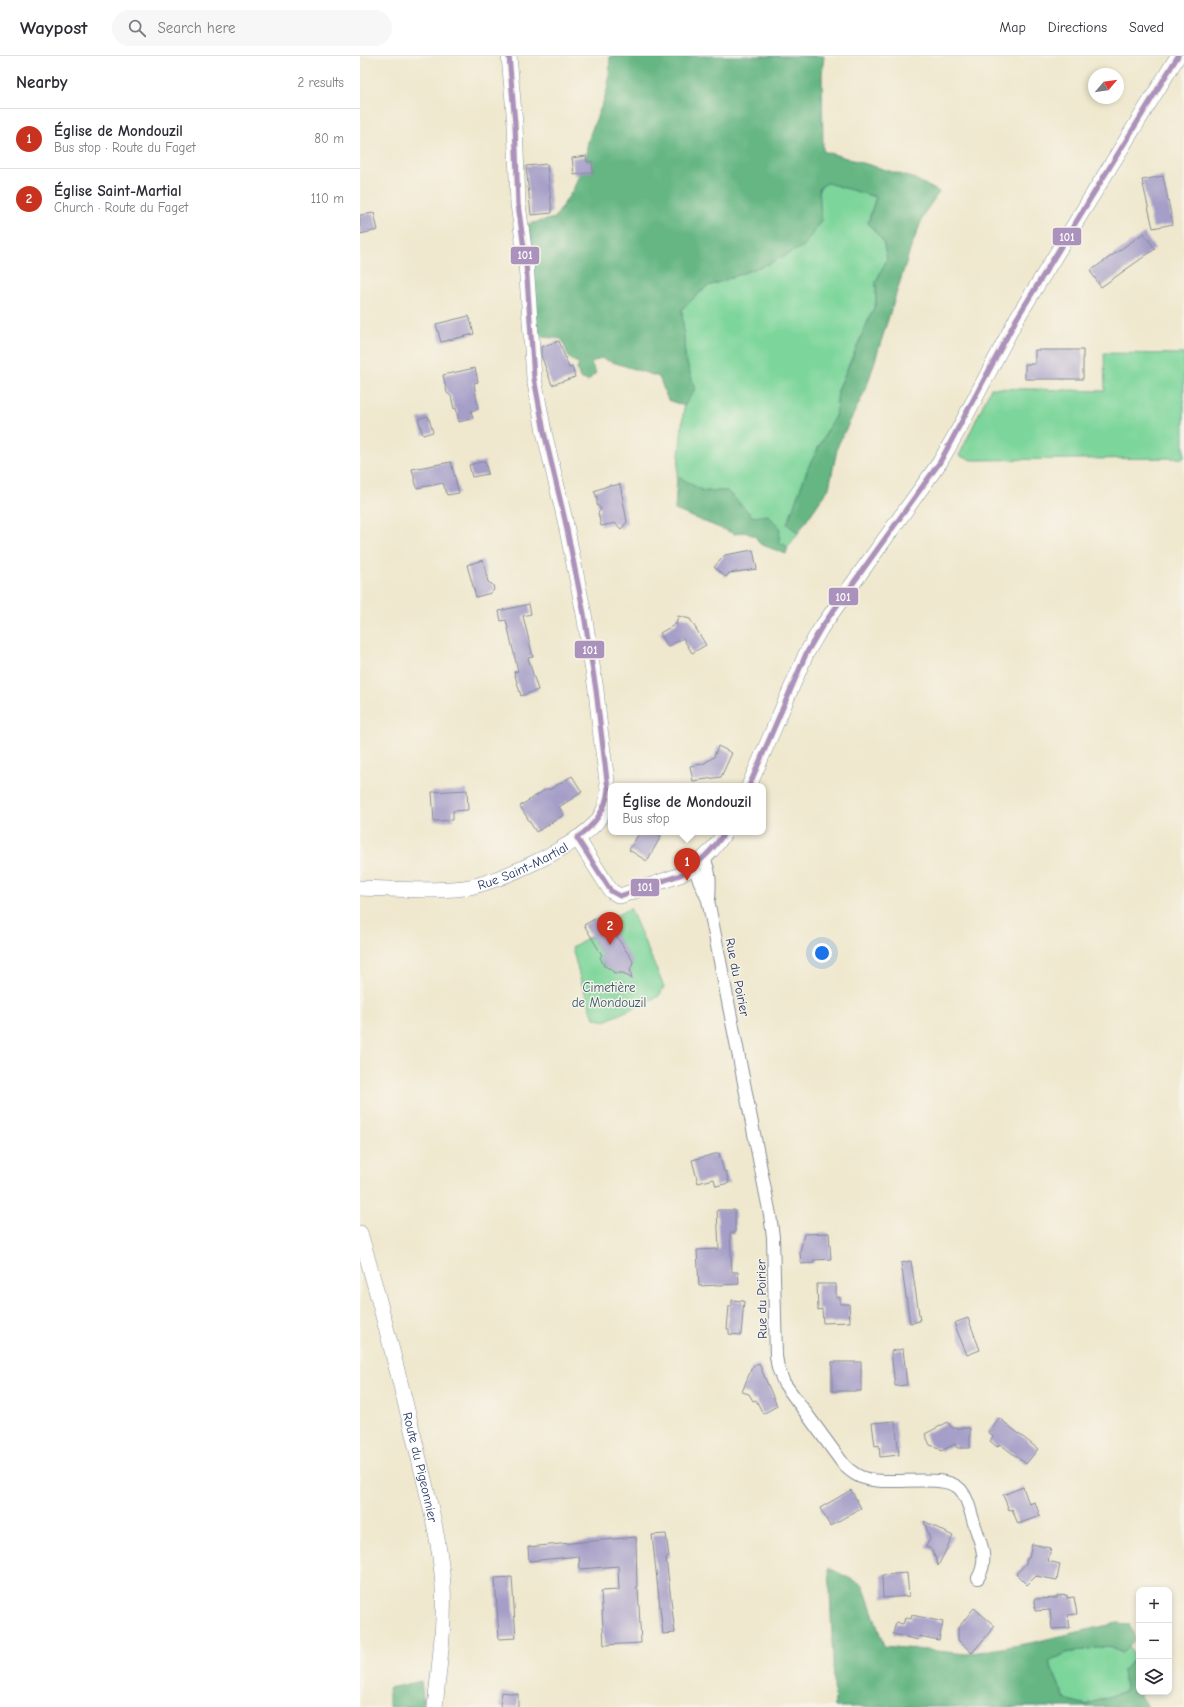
<!DOCTYPE html>
<meta charset="utf-8">
<style>
body{margin:0;font-family:"Comic Neue",sans-serif;background:#f7f7f7;color:#2b2b33}
.controls{position:absolute;right:12px;bottom:12px;display:grid;overflow:hidden;border-radius:8px;box-shadow:0 2px 6px #0003}
.controls button{width:36px;height:36px;display:grid;place-items:center;padding:0;border:0;border-bottom:1px solid #e1e1e2;background:#fff;color:#2b2b33;font:20px sans-serif}
.compass{position:absolute;left:728px;top:12px;width:36px;height:36px;border-radius:50%;background:#fff;box-shadow:0 2px 6px #0003;rotate:61deg}
.you{position:absolute;left:462px;top:897px;width:14px;height:14px;margin:-10px;border:3px solid #fff;border-radius:50%;background:#1a73e8;box-shadow:0 0 0 6px #1a73e833}
.badge{display:grid;place-items:center;width:26px;height:26px;border-radius:50%;background:#c8321e;color:#fff;font-size:13px;font-weight:700}
.pin{position:absolute;translate:-50% -33px;filter:drop-shadow(0 1px 2px #0008)}
.pin::after{content:'';position:absolute;top:21px;width:14px;height:12px;background:inherit;clip-path:polygon(0 0,100% 0,50% 100%)}
.popup{position:absolute;left:248px;top:727px;width:158px;height:52px;box-sizing:border-box;display:grid;place-content:center;border-radius:8px;background:#fff;filter:drop-shadow(0 1px 3px #0005);font-size:13px;white-space:nowrap;color:#7c7c81}
.popup b{font-size:15px;color:#2b2b33}
.popup::after{content:'';position:absolute;left:50%;top:100%;margin-left:-8px;border:8px solid transparent;border-top-color:#fff}
.list{margin:0;padding:0;list-style:none}
h2{display:flex;justify-content:space-between;align-items:center;height:52px;margin:0;padding:0 16px;font-size:17px}
h2 small{font-size:13px;font-weight:400;color:#7c7c81}
.list li{display:grid;grid-template-columns:26px 1fr auto;gap:12px;align-items:center;box-sizing:border-box;height:60px;padding:0 16px;border-top:1px solid #e1e1e2}
.list b{display:block;font-size:15px;white-space:nowrap}
.list p{margin:0;font-size:13px;white-space:nowrap;color:#7c7c81}
.list em{font-size:13px;font-style:normal;color:#7c7c81}
.icon{flex:none;width:22px;height:22px;fill:none;stroke:currentColor;stroke-width:2;stroke-linecap:round;stroke-linejoin:round}
.map{position:relative;flex:none;width:824px;height:1651px;overflow:hidden}
header{display:flex;align-items:center;gap:24px;box-sizing:border-box;height:56px;padding:0 20px;background:#fff;border-bottom:1px solid #e1e1e2}
header strong{font-size:19px}
nav{display:flex;gap:22px;margin-inline-start:auto;font-size:14px}
.search{width:280px;height:36px;background:#f7f7f7;display:flex;align-items:center;gap:10px;box-sizing:border-box;padding:0 14px;border-radius:22px;color:#7c7c81;font-size:15px}
main{display:flex}
aside{flex:1;background:#fff}
.map>svg:first-child{display:block}
</style>
<header>
<strong>Waypost</strong>
<div class="search"><svg class="icon" aria-label="search" viewBox="0 0 24 24"><circle cx="10" cy="10" r="6"/><path d="M15 15l6 6"/></svg>Search here</div>
<nav><a>Map</a><a>Directions</a><a>Saved</a></nav>
</header>
<main>
<aside>
<h2>Nearby<small>2 results</small></h2>
<ul class="list">
<li><span class="badge">1</span><div><b>Église de Mondouzil</b><p>Bus stop · Route du Faget</p></div><em>80 m</em></li>
<li><span class="badge">2</span><div><b>Église Saint-Martial</b><p>Church · Route du Faget</p></div><em>110 m</em></li>
</ul>
</aside>
<div class="map">
<svg width="824" height="1651" viewBox="0 0 824 1651">
<rect width="100%" height="100%" fill="#f7f3e8"/>
<filter id="ink" filterUnits="userSpaceOnUse"><feTurbulence type="fractalNoise" baseFrequency=".025" numOctaves="2"/><feDisplacementMap in="SourceGraphic" scale="8" xChannelSelector="R" yChannelSelector="G"/><feConvolveMatrix kernelMatrix="1 2 1 2 8 2 1 2 1" color-interpolation-filters="sRGB"/></filter>
<filter id="wash" filterUnits="userSpaceOnUse"><feTurbulence type="fractalNoise" baseFrequency=".012" numOctaves="4" result="noise"/><feDisplacementMap in="SourceGraphic" scale="16" xChannelSelector="R" yChannelSelector="G"/><feGaussianBlur stdDeviation="0.9" result="paint"/><feColorMatrix in="noise" values="0 0 0 0 0 0 0 0 0 0 0 0 0 0 0 0 0 1.4 0 .05"/><feComposite in="paint" operator="in"/></filter>
<g filter="url(#wash)">
<rect width="100%" height="100%" fill="#efe8ce"/>
<path fill="#7cd59a" stroke="#4c827c" d="M467,126L516,141L508,166L523,185L527,203L516,226V247L478,334L476,358L448,412L428,468L438,477L428,491L419,486L367,435H343L317,420L324,350L335,333L325,301L322,253L346,231L410,207L461,164L459,131Z
M744,297L824,298V402L612,404L599,400L631,332L745,335Z
M270,852L304,931L299,940L245,965L234,962L221,926L212,891L231,880L242,899L240,901L244,910L250,911L254,917H263L267,919L271,916L272,905L246,865Z
M748,1590L762,1597L769,1590L774,1603L763,1614L765,1635L726,1649L705,1643L689,1606L706,1597Z"/>
<path fill="#65b682" stroke="#407270" d="M250,0H464L462,18L463,95L553,122L579,136L565,156L550,194L506,333L478,389L469,432L438,477L427,468L448,412L476,358L478,334L516,247V226L527,203L523,185L508,167L516,141L467,127L459,132L461,164L444,190L410,207L346,231L322,253L325,301L335,333L324,350L308,344L299,321L240,302L231,307L236,317L228,325L220,322L217,313L219,308L209,302L202,283L177,280L168,168L195,162L214,132L219,118L233,116L232,105L227,106C223,83 240,59 246,37C250,26 249,12 250,0Z
M317,420L343,435H367L393,461L408,459L420,472L419,486L428,491L426,498L400,488L395,480L384,476L375,478L315,454Z
M469,1512L503,1529L524,1590L607,1598L670,1587L757,1567L769,1568L775,1583L763,1597L748,1590L706,1597L689,1606L705,1643L726,1649L765,1635L763,1614L774,1603L779,1605V1636H782L780,1640L788,1651H475Z
M61,1625L64,1651H29V1632Z"/>
<g id="blocks">
<path fill="#a59ec8" d="M226,100L227,106L232,105L233,116L214,119L212,102Z
M187,108L192,157L171,159L166,110Z
M803,120L813,168L793,172L782,124Z
M14,157L18,174L0,178V159Z
M784,177L795,193L741,231L730,215Z
M109,260L114,278L81,286L76,268Z
M199,285L209,312L212,311L215,321L192,329L181,299V291Z
M675,294H723V323H665V308H675Z
M115,312L118,326L114,327L118,353L111,355L113,362L99,366L96,352L94,353L91,340L87,337L83,319Z
M68,360L73,376L63,379L58,363Z
M125,405L128,418L112,421L109,409Z
M91,406L99,437L87,439L83,427L57,432L52,413Z
M260,428L267,466L261,473L255,467L241,470L238,457L241,453L237,449V441L234,435L250,429L252,430Z
M393,494L397,513L369,517L366,521L354,511L365,499Z
M123,504L128,526L133,529L134,534L131,537L116,541L107,509Z
M169,548L171,558L163,560L173,601L168,602L178,634L161,640L154,616L158,615L146,564L141,565L139,555Z
M318,560L330,563L346,589L332,597L323,582L308,591L300,577L316,568Z
M358,690L372,697L361,721L333,725L330,710L343,708L354,701Z
M212,720L222,736L199,751L204,759L176,776L160,750L188,732L189,734Z
M107,734L108,754L93,755V764L74,765L72,736Z
M280,776H295L301,780L287,805L269,794Z
M242,859L273,905L272,910L270,912L272,923L263,917H254L251,913L244,910L240,901L242,899L224,869Z
M359,1097L364,1116L366,1115L369,1127L356,1130L354,1123L338,1127L332,1104Z
M357,1154H375V1177H370L372,1216H378L379,1228L339,1230L337,1194L359,1193Z
M469,1177L471,1203L454,1204V1207L441,1208L440,1196L444,1178Z
M551,1205L560,1265L550,1267L541,1207Z
M457,1228H476V1242L480,1241V1248H489L490,1266L463,1267L462,1253L458,1254Z
M372,1244L384,1245L381,1279L369,1278V1273H367L369,1250H372Z
M608,1262L620,1294L607,1299L594,1267Z
M543,1293L547,1329L535,1330L531,1295Z
M472,1306H501V1335H472Z
M399,1308L417,1350L403,1358L396,1344L393,1345L389,1338L382,1336L392,1311Z
M639,1362L678,1393L666,1408L640,1388L637,1391L630,1385L633,1380L628,1376Z
M535,1365L539,1399L520,1401L519,1389L515,1390L512,1367Z
M588,1366L592,1372H610V1392H597L595,1388L581,1395L579,1392L570,1389L565,1378Z
M663,1431L669,1448L675,1446L680,1460L658,1468L652,1453L649,1454L643,1439Z
M491,1434L501,1452L470,1470L460,1452Z
M564,1465L593,1480L578,1510L573,1495L566,1490L570,1483Z
M306,1478L309,1501L306,1502L315,1577L303,1578L292,1479Z
M276,1481L277,1533H278L281,1587L244,1589L241,1535L259,1534L258,1510L220,1513L219,1500L169,1505L168,1491Z
M672,1488L691,1492L688,1505L700,1508L697,1524L676,1520L667,1529L656,1518L666,1507L667,1502H669Z
M547,1517L549,1540L523,1542L522,1519Z
M152,1521L156,1582L139,1583L135,1522Z
M707,1539V1542L714,1541L717,1558L708,1559L710,1572L692,1573L690,1554L675,1555L674,1543L697,1542V1540Z
M614,1552L635,1570L612,1597L598,1584V1572Z
M552,1559L583,1566L579,1584L559,1580L558,1584L533,1578L536,1566L543,1568L545,1562L551,1563Z
M141,1636L158,1638V1651H140Z"/>
</g>
</g>
<g filter="url(#ink)">
<use href="#blocks" fill-opacity="0" stroke="#858c96" stroke-width="1"/>
<g fill="none" stroke-linecap="round" stroke-linejoin="round">
<defs>
<path id="minor" d="M344,803C351,816 350,829 349,843
M333,810L348,844L410,1159L413,1181L416,1300L418,1312L424,1327L484,1409C490,1415 496,1420 504,1422C528,1431 584,1416 600,1433C609,1443 611,1460 616,1473C622,1490 628,1505 618,1522"/>
<g id="tertiary">
<path d="M389,730L446,598L461,572L580,406L600,371L657,262L818,0"/>
<path d="M217,782L251,835L260,840L320,819C339,808 354,795 365,776"/>
<path id="s1" d="M0,832C34,833 70,836 104,832C135,828 220,789 238,764C245,755 248,744 248,733L240,673L236,634L224,558L205,464L184,376L174,322L166,207L158,148L155,68L149,0"/>
<path id="s2" d="M0,1177C20,1244 37,1313 54,1382C65,1429 80,1481 83,1530C85,1570 79,1611 75,1651"/>
</g>
</defs>
<use href="#minor" stroke="#858c96" stroke-width="14"/>
<use href="#tertiary" stroke="#858c96" stroke-width="16"/>
<use href="#minor" stroke="#fff" stroke-width="12"/>
<use href="#tertiary" stroke="#fff" stroke-width="15"/>
<defs>
<path id="bus-1" d="M149,0L155,68L158,148L166,207L174,322L184,376L205,464L224,558L236,634L248,733C246,755 234,769 217,782
M389,730L446,598L461,572L580,406L657,262L818,0
M217,782L251,835L260,840L320,819C339,808 353,794 365,776"/>
</defs>
<use href="#bus-1" stroke="#f7f3e8" stroke-width="8"/>
<use href="#bus-1" stroke="#ab92bc" stroke-width="5"/>
</g>
</g>
<g text-anchor="middle" stroke-width="3" stroke-linejoin="round" paint-order="stroke">
<g font-size="13" fill="#1b2f5e" stroke="#f7f3e8">
<text dy="5" stroke="none"><textPath href="#s1" startOffset="167">Rue Saint-Martial</textPath></text>
<text transform="translate(378 921) rotate(79)" y="5">Rue du Poirier</text>
<text transform="translate(401 1243) rotate(-91)" y="5">Rue du Poirier</text>
<text dy="5" stroke="none"><textPath href="#s2" startOffset="242">Route du Pigeonnier</textPath></text>
</g>
<g font-size="13" fill="#33586d" stroke="#f7f3e8">
<text x="249" y="936">Cimetière<tspan x="249" dy="15">de Mondouzil</tspan></text>
</g>
</g>
<g stroke="#f7f3e8" stroke-width="1.5">
<rect x="692" y="171" width="30" height="19" rx="4" fill="#ab92bc"/>
<rect x="150" y="190" width="30" height="19" rx="4" fill="#ab92bc"/>
<rect x="468" y="531" width="31" height="19" rx="4" fill="#ab92bc"/>
<rect x="214" y="584" width="31" height="19" rx="4" fill="#ab92bc"/>
<rect x="270" y="822" width="30" height="19" rx="4" fill="#ab92bc"/>
</g>
<g font-size="11" text-anchor="middle" font-weight="bold" fill="#fff">
<text x="707" y="185">101</text>
<text x="165" y="203">101</text>
<text x="483" y="545">101</text>
<text x="230" y="598">101</text>
<text x="285" y="835">101</text>
</g>
</svg>
<div class="controls">
<button>+</button>
<button>−</button>
<button><svg class="icon" aria-label="layers" viewBox="0 0 24 24"><path d="M12 4l9 5-9 5-9-5zM3 14l9 5 9-5"/></svg></button>
</div>
<svg class="compass" viewBox="-18 -18 36 36"><path d="M0-13l5 13h-10z" fill="#e53935"/><path d="M0 13l5-13h-10z" fill="#7c7c81"/></svg>
<div class="you"></div>
<div class="pin badge" style="left:327px;top:825px">1</div>
<div class="popup"><b>Église de Mondouzil</b>Bus stop</div>
<div class="pin badge" style="left:250px;top:889px">2</div>
</div>
</main>
